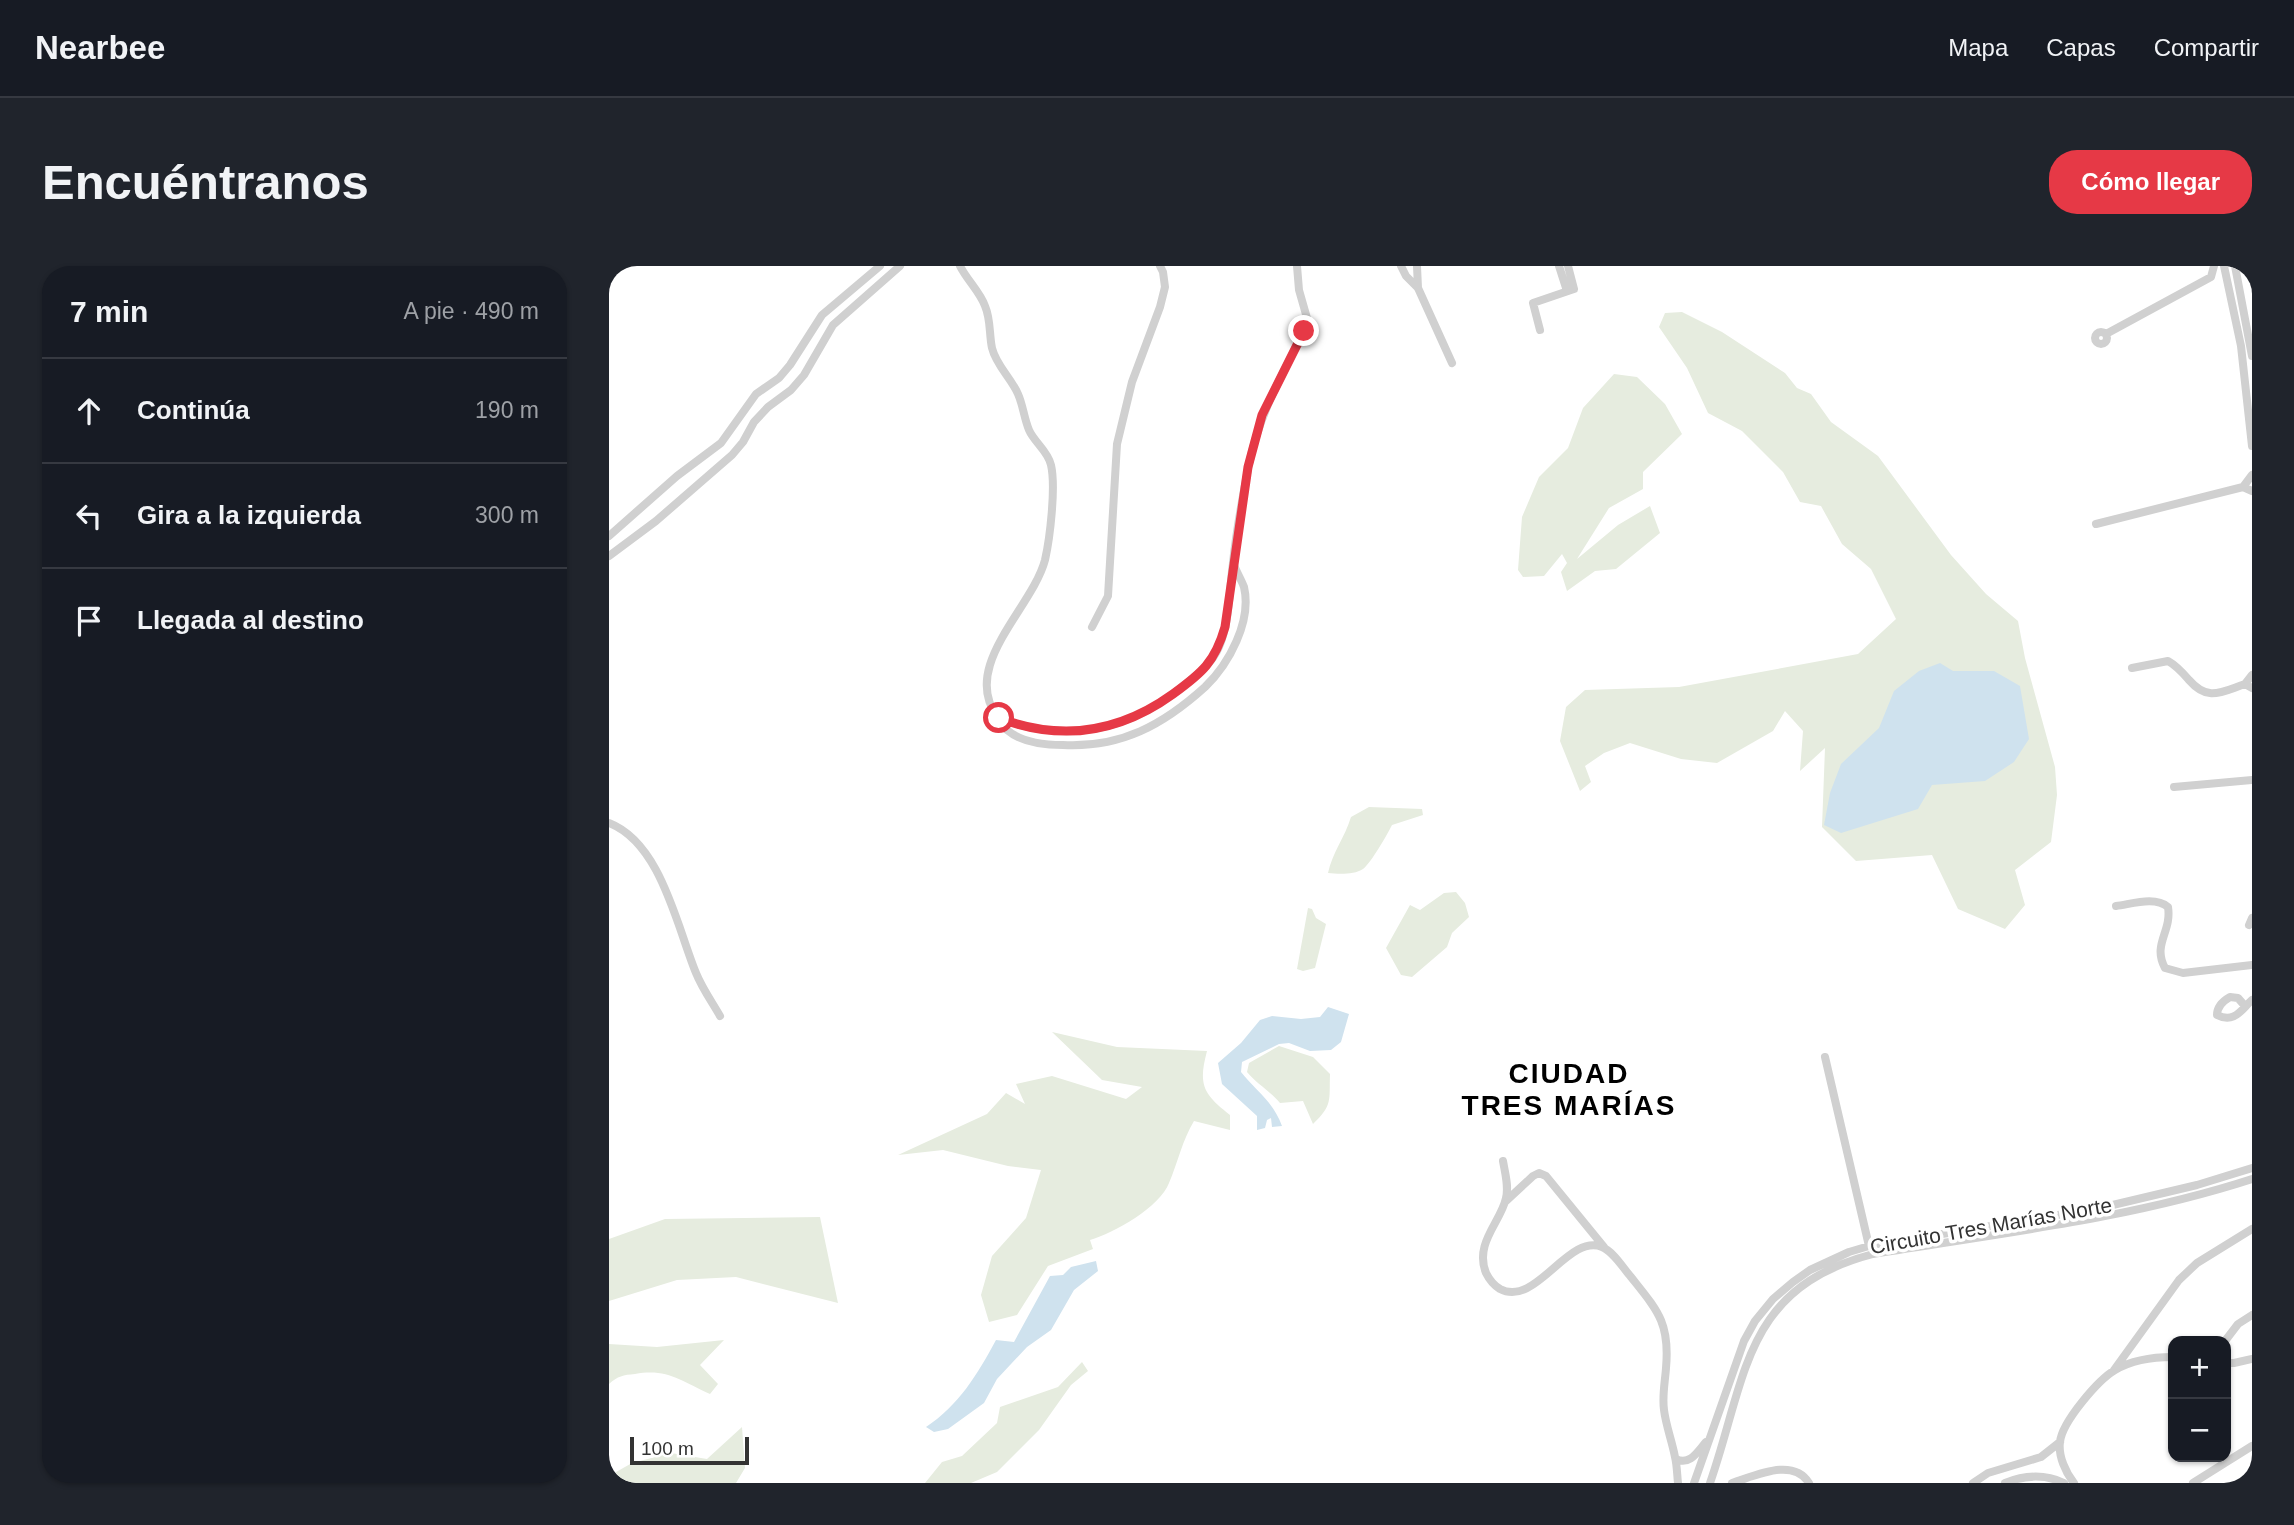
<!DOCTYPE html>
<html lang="es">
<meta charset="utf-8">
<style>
body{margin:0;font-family:Helvetica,sans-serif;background:#20242c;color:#f1f3f6}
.controls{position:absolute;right:21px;bottom:21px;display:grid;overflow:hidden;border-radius:14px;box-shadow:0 2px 5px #0004}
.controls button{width:63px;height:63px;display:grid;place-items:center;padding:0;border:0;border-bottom:2px solid #363941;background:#171b24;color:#f1f3f6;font:35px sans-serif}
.scale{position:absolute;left:21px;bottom:18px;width:119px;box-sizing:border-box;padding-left:7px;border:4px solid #333;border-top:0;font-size:19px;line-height:24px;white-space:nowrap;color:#333;-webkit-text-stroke:5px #fff;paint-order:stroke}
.stop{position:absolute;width:21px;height:21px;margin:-16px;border:5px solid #e63946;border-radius:50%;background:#fff}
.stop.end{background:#e63946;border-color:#fff;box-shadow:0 2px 7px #0008}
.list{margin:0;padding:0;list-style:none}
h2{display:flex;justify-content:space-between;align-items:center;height:91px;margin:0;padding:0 28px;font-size:30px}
h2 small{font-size:23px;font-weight:400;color:#9ea1a6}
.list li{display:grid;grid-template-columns:46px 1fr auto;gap:21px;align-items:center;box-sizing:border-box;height:105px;padding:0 28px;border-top:2px solid #363941}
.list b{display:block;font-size:26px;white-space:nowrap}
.list em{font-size:23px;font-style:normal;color:#9ea1a6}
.icon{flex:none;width:38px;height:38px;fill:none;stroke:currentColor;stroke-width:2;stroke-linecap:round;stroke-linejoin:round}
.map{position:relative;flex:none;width:1643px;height:1217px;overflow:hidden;border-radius:28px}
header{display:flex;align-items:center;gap:42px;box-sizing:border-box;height:98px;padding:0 35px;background:#171b24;border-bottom:2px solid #363941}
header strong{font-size:33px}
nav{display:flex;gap:38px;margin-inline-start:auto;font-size:24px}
.intro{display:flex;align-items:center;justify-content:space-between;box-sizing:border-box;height:168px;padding:0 42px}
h1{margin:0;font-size:49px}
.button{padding:18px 32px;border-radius:28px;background:#e63946;color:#fff;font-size:24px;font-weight:700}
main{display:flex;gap:42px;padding:0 42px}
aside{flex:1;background:#171b24;border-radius:28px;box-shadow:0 2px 5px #0004}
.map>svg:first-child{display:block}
</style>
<header>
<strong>Nearbee</strong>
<nav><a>Mapa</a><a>Capas</a><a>Compartir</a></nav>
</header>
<div class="intro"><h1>Encuéntranos</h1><a class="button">Cómo llegar</a></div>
<main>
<aside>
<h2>7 min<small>A pie · 490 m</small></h2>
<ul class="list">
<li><svg class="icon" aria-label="ahead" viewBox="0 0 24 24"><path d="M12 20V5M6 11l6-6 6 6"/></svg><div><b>Continúa</b></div><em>190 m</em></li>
<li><svg class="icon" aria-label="left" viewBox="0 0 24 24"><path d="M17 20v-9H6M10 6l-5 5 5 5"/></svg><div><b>Gira a la izquierda</b></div><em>300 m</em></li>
<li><svg class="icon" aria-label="arrive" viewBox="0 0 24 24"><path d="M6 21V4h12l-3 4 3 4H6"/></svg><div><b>Llegada al destino</b></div></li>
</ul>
</aside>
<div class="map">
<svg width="1643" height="1217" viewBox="0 0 1643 1217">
<rect width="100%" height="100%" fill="#fff"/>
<path fill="#e6ecdf" d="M1073,46L1113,66L1176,107L1188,122L1202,128L1222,156L1269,190L1342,289L1377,328L1409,355L1416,392L1446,501L1448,529L1442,576L1406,604L1416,639L1396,663L1349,643L1323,589L1247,595L1213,561L1216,482L1191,505L1194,465L1176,445L1164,465L1108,497L1072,493L1021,477L995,487L976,500L982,516L971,525L951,475L957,441L976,424L1070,421L1249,388L1287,353L1262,303L1233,278L1212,240L1191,236L1174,206L1133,165L1099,147L1078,102L1050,61L1056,47Z
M1005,108L1028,111L1056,138L1073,168L1034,206V223L1000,242L968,293L1009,259L1041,240L1051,267L1007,303L986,305L958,325L952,306L958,297L953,288L935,310L914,311L909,304L913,251L930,211L959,182L974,142Z
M760,541L813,543L814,549L783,559C778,569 762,597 754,603C745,609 729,608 719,607C723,587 736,571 742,551Z
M847,626L856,637L860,651L843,667L838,681L803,711L792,709L777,682L801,639L811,644L835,627Z
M699,642L703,643L707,652L717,658L706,702L694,705L688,703Z
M443,766L508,781L598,785C589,819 594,828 621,849V864L585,855C573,875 569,896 560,917C551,941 505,967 481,974L484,983L439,1000L408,1049L380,1056L372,1029L383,990L417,952L432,904L399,900L334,884L289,889L378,848L397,827L416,838L407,818L443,810L517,833L533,821L493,814Z
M670,780L704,791L721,808C720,834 724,839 704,858L694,835L671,837C661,825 648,818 638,806L640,797Z
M211,951L229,1037L127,1011L68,1014L0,1035V973L56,953Z
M115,1074L91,1099L109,1118L101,1128C72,1115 58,1102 26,1108C14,1109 9,1110 0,1118V1078L48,1081Z
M473,1096L479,1105L462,1119L430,1164L388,1206L362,1217H316L333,1196L353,1190L388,1157L391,1141L449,1121Z
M133,1161L136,1202L127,1217H0V1210L23,1197L62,1187L98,1193Z"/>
<path fill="#cfe2ee" d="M1331,397L1344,405H1385L1411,420L1420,473L1405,496L1376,515L1323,519L1309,543L1232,567L1215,559L1221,527L1232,498L1270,462L1285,425L1310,405Z
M719,741L740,748L732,776L722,784L701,785L680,777L670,778L633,796L632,806C647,825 664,835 673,860L663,861L662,852L658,854L656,862L648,864V850L613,818L609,797L632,777L651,754L663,750L692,753L711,751Z
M487,995L489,1005L465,1024L442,1064L418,1081L388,1113L375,1137L339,1163L325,1166L317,1161C350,1139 368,1109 387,1074L405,1076L441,1010L454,1009L462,1001Z"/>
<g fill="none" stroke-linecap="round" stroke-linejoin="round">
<path stroke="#d0d0d0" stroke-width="8" d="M351,0C358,14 371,26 376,40C382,54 380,68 383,82C387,99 402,112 409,128C414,139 415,152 420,164C425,176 439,185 442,199C447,221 441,272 436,294C423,343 350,400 389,452C392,456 394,461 398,464C412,476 436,479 454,479C512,482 554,459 596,421C620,398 643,355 635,321C632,313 627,305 624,297
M792,0L797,10L809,22L843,97
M808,0L809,22
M950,0L958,25
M1615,0L1632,80L1643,180
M1626,0L1643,90
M931,64L924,37L965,23L959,0
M1486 72a6 6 0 1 1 12 0a6 6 0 1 1-12 0Z
M1497,68L1602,11L1605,0
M1634,221L1643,209
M1487,258L1634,221L1643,225
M0,270L68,210L112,177L147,128L170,112L181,99L213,49L271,0
M0,290L47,255L123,189L134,176L145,156L159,141L182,124L195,109L224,59L291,0
M483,361L499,330L508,178L523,116L551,41L556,21L554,6L551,0
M1523,402L1559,395C1568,400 1573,406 1580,414C1599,436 1612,426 1636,418
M1643,409L1636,418L1643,422
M390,452C457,478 520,465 574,420C587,410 603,398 610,381C621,355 620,325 624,297C627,266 633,234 639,203C649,151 671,112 695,65L698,52L690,24L688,0
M1565,521L1643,514
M0,557C52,577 68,661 87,707C93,722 103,736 111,750
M1507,640C1523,638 1546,630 1559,641C1563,666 1543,678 1556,702L1574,707L1643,699
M1640,659L1643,652
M1636,740L1629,732L1621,731C1614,735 1608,740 1608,749C1625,758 1632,744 1643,734
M1216,791L1260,980
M894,895C896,907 900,920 897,932C892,956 865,977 877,1007C880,1013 886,1020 891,1023C927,1042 959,967 993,981C1005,986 1014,1002 1022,1011C1049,1045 1061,1057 1057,1102C1056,1116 1053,1130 1055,1144C1057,1160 1063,1175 1066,1191C1068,1199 1068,1208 1069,1217
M897,935L924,910L930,907L937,910L995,981
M1616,1075L1629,1058L1643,1049
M1617,1097H1625L1643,1093
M1505,1104L1570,1014L1588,997L1643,963
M1067,1193C1081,1200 1089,1185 1097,1176
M1085,1217L1135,1075L1146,1055L1164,1033L1184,1016L1201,1004L1240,986L1260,980L1491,942L1588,919L1643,902
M1101,1217C1138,1111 1134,1022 1264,988C1391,967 1520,953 1643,913
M1123,1217C1146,1210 1184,1191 1200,1217
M1364,1217L1379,1207L1432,1191L1451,1176
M1396,1217C1416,1209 1436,1208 1455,1217
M1465,1217C1457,1207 1449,1190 1451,1176C1453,1156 1489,1114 1506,1104C1523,1094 1546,1091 1564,1091
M1584,1217L1643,1180"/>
</g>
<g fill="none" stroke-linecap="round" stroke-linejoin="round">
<path stroke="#e63946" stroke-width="9" d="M390,452C453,476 510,467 564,428C593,407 606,396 616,361L639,201L653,149L695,65"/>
</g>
<g text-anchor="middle" stroke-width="7" stroke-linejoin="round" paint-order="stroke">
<g font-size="21" fill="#333" stroke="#fff">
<text transform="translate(1382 960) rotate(-10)" y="7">Circuito Tres Marías Norte</text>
</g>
<g font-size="28" font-weight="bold" letter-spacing="2" fill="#000" stroke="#fff">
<text x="960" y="817">CIUDAD<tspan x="960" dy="32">TRES MARÍAS</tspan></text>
</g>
</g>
</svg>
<div class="controls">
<button>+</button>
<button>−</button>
</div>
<div class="scale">100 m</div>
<div class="stop" style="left:390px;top:452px"></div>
<div class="stop end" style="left:695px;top:65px"></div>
</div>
</main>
